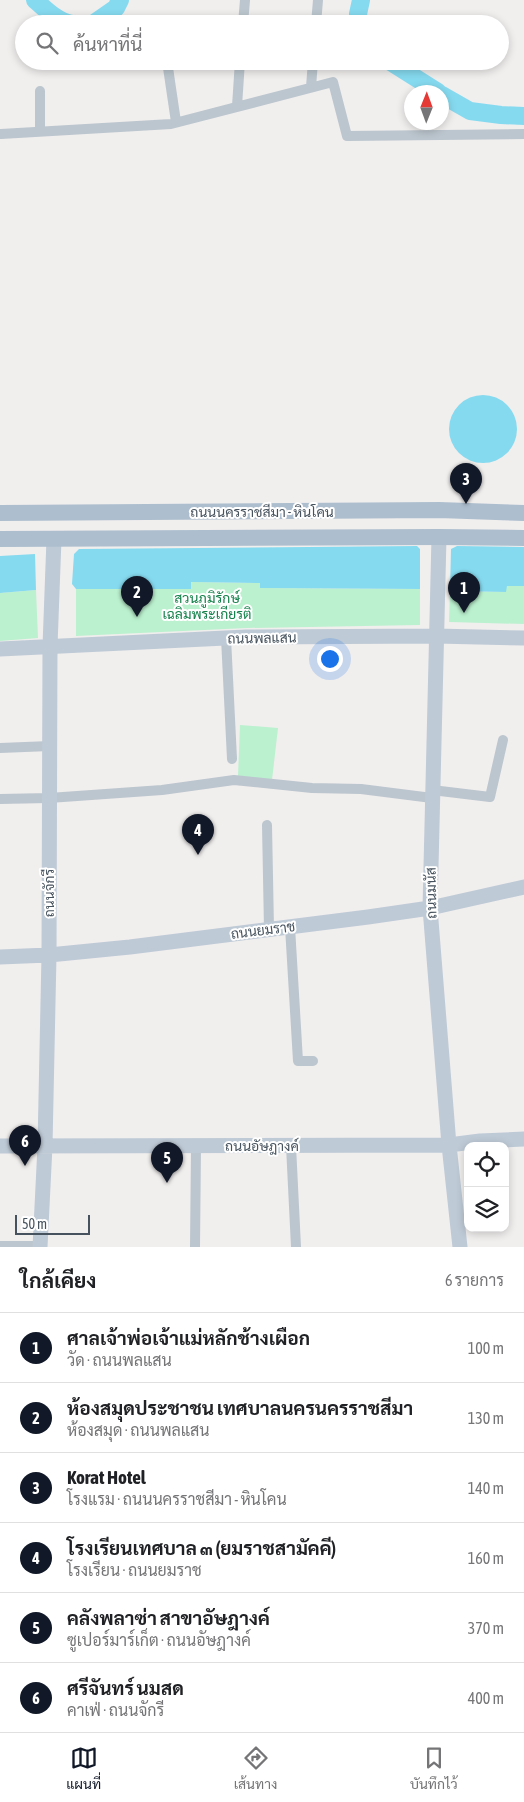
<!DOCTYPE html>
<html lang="th">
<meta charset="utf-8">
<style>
body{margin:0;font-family:"Asap Condensed",Sarabun,sans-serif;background:#f6f6f6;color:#202124}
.controls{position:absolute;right:15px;bottom:15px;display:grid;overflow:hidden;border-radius:10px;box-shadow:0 2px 8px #0003}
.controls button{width:45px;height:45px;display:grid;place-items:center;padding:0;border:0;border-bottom:1px solid #e0e0e0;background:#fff;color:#202124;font:25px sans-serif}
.compass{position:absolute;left:404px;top:85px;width:45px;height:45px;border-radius:50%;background:#fff;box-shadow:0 2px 8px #0003;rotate:1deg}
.scale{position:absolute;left:15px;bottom:12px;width:75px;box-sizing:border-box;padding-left:5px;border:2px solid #46525d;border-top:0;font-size:14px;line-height:18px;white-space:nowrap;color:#46525d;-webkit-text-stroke:4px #fff;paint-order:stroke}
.you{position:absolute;left:329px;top:658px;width:18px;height:18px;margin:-12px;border:4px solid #fff;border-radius:50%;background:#1a73e8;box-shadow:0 0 0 8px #1a73e833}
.badge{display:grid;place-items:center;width:32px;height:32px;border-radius:50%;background:#111827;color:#fff;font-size:16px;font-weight:700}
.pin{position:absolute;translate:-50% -41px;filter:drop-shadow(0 1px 2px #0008)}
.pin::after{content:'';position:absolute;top:26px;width:18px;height:15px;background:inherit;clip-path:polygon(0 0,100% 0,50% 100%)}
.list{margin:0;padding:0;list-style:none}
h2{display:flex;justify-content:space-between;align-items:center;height:65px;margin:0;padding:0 20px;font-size:21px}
h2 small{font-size:16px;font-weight:400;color:#757577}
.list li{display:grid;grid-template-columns:32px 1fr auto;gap:15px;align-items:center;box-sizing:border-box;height:70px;padding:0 20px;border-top:1px solid #e0e0e0}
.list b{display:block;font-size:19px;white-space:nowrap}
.list p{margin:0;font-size:16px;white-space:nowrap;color:#757577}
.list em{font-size:16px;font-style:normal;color:#757577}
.icon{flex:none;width:28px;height:28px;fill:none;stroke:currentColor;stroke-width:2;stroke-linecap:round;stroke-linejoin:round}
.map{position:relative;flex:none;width:524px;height:1247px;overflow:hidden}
.search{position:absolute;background:#fff;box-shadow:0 2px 8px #0003;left:15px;right:15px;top:15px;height:55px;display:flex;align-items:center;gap:12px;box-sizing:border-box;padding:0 18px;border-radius:28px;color:#757577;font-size:19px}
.sheet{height:485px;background:#fff}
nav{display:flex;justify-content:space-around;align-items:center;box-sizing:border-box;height:70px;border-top:1px solid #e0e0e0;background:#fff;font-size:14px;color:#757577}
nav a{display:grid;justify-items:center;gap:2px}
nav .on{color:#111827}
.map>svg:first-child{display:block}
</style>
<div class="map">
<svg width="524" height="1247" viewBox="0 0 524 1247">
<rect width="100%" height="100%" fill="#f1eeee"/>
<path fill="#bbf1cf" d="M191,582L260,583L261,588L420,589V625L247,628L76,636V589H191Z
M506,586H524V624L449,622L450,591L506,592Z
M36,590L38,638L0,641V593Z
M240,725L278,728L272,780L238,776Z"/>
<path fill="#86daef" d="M449 429a34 34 0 1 1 68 0a34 34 0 1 1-68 0Z
M417,546L420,549V589L260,588V583L191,582V589H76L72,584L74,554L79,549Z
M457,546L524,547V586H507L506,592L450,591L451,549Z
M35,554L36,590L0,593V556Z"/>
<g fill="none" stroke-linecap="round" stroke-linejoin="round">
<path stroke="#86daef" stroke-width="18" d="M35,0C45,9 58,22 72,24
M93,24L116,8L120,0
M360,24L358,14L361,0
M389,61L438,92
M442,95L470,111L501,115L524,116"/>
<path stroke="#bcc6ce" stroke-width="10" d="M243,24L245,0
M316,24L318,0
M167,61L176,122
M60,64L80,61
M311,87L313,61
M40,91V131
M237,106L240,61
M1,134L171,124L333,82L347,136L524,134
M226,638L232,759
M0,748L50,746
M432,790L490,797L503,740
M0,799L49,798L162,790L234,780L312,788L361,789L432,798
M267,825L269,929
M290,927L298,1061H313
M291,1146L296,1247
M0,1246H40
M195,1247L196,1146"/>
<path stroke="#becad6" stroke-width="15" d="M439,537L430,908L449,1145L460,1247
M0,649L246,637L436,636L524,638
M0,957L49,955L130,947L368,917L430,908L524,887
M0,1146L449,1145L480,1141L524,1139
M40,1247L45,1146L49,955L50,646L54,539"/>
<path stroke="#adbece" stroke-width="16" d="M0,513L439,510L524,513
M0,539L439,537L524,538"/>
</g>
<g text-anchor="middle" stroke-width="4" stroke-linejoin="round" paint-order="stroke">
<g font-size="14" fill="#46525d" stroke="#fff">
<text x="262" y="517">ถนนนครราชสีมา - หินโคน</text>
<text transform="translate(262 638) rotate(-1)" y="5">ถนนพลแสน</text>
<text transform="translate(49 893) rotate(-90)" y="5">ถนนจักรี</text>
<text transform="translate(431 893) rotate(-91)" y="5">ถนนมนัส</text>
<text transform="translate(263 930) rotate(-7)" y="5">ถนนยมราช</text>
<text x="262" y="1151">ถนนอัษฎางค์</text>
</g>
<g font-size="14" fill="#13814a" stroke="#fff">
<text x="207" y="603">สวนภูมิรักษ์<tspan x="207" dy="16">เฉลิมพระเกียรติ</tspan></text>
</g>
</g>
</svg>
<div class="controls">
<button><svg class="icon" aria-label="locate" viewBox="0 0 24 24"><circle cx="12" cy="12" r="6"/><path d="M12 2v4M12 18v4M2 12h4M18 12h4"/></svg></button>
<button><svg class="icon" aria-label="layers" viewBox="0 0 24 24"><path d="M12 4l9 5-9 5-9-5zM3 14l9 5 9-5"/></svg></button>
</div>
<svg class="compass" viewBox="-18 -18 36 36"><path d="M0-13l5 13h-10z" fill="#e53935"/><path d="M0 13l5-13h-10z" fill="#757577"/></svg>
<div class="scale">50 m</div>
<div class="you"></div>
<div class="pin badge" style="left:464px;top:613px">1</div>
<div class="pin badge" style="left:137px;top:617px">2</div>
<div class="pin badge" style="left:466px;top:504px">3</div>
<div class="pin badge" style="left:198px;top:855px">4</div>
<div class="pin badge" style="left:167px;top:1183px">5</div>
<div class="pin badge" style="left:25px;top:1166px">6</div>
<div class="search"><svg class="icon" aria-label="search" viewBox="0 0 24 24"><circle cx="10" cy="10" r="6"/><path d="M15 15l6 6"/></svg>ค้นหาที่นี่</div>
</div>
<section class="sheet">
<h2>ใกล้เคียง<small>6 รายการ</small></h2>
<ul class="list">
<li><span class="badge">1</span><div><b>ศาลเจ้าพ่อเจ้าแม่หลักช้างเผือก</b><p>วัด · ถนนพลแสน</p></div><em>100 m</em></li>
<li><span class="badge">2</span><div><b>ห้องสมุดประชาชน เทศบาลนครนครราชสีมา</b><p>ห้องสมุด · ถนนพลแสน</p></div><em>130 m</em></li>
<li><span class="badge">3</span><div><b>Korat Hotel</b><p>โรงแรม · ถนนนครราชสีมา - หินโคน</p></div><em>140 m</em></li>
<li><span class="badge">4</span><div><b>โรงเรียนเทศบาล ๓ (ยมราชสามัคคี)</b><p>โรงเรียน · ถนนยมราช</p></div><em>160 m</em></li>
<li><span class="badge">5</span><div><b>คลังพลาซ่า สาขาอัษฎางค์</b><p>ซูเปอร์มาร์เก็ต · ถนนอัษฎางค์</p></div><em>370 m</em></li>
<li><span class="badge">6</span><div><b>ศรีจันทร์ นมสด</b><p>คาเฟ่ · ถนนจักรี</p></div><em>400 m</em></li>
</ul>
</section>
<nav>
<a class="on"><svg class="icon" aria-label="map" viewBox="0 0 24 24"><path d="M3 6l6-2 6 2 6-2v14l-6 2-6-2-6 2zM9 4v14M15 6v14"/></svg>แผนที่</a>
<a><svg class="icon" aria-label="directions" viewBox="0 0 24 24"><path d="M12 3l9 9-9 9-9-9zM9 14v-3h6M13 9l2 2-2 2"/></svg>เส้นทาง</a>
<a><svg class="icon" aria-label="saved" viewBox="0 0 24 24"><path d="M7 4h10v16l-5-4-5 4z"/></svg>บันทึกไว้</a>
</nav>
